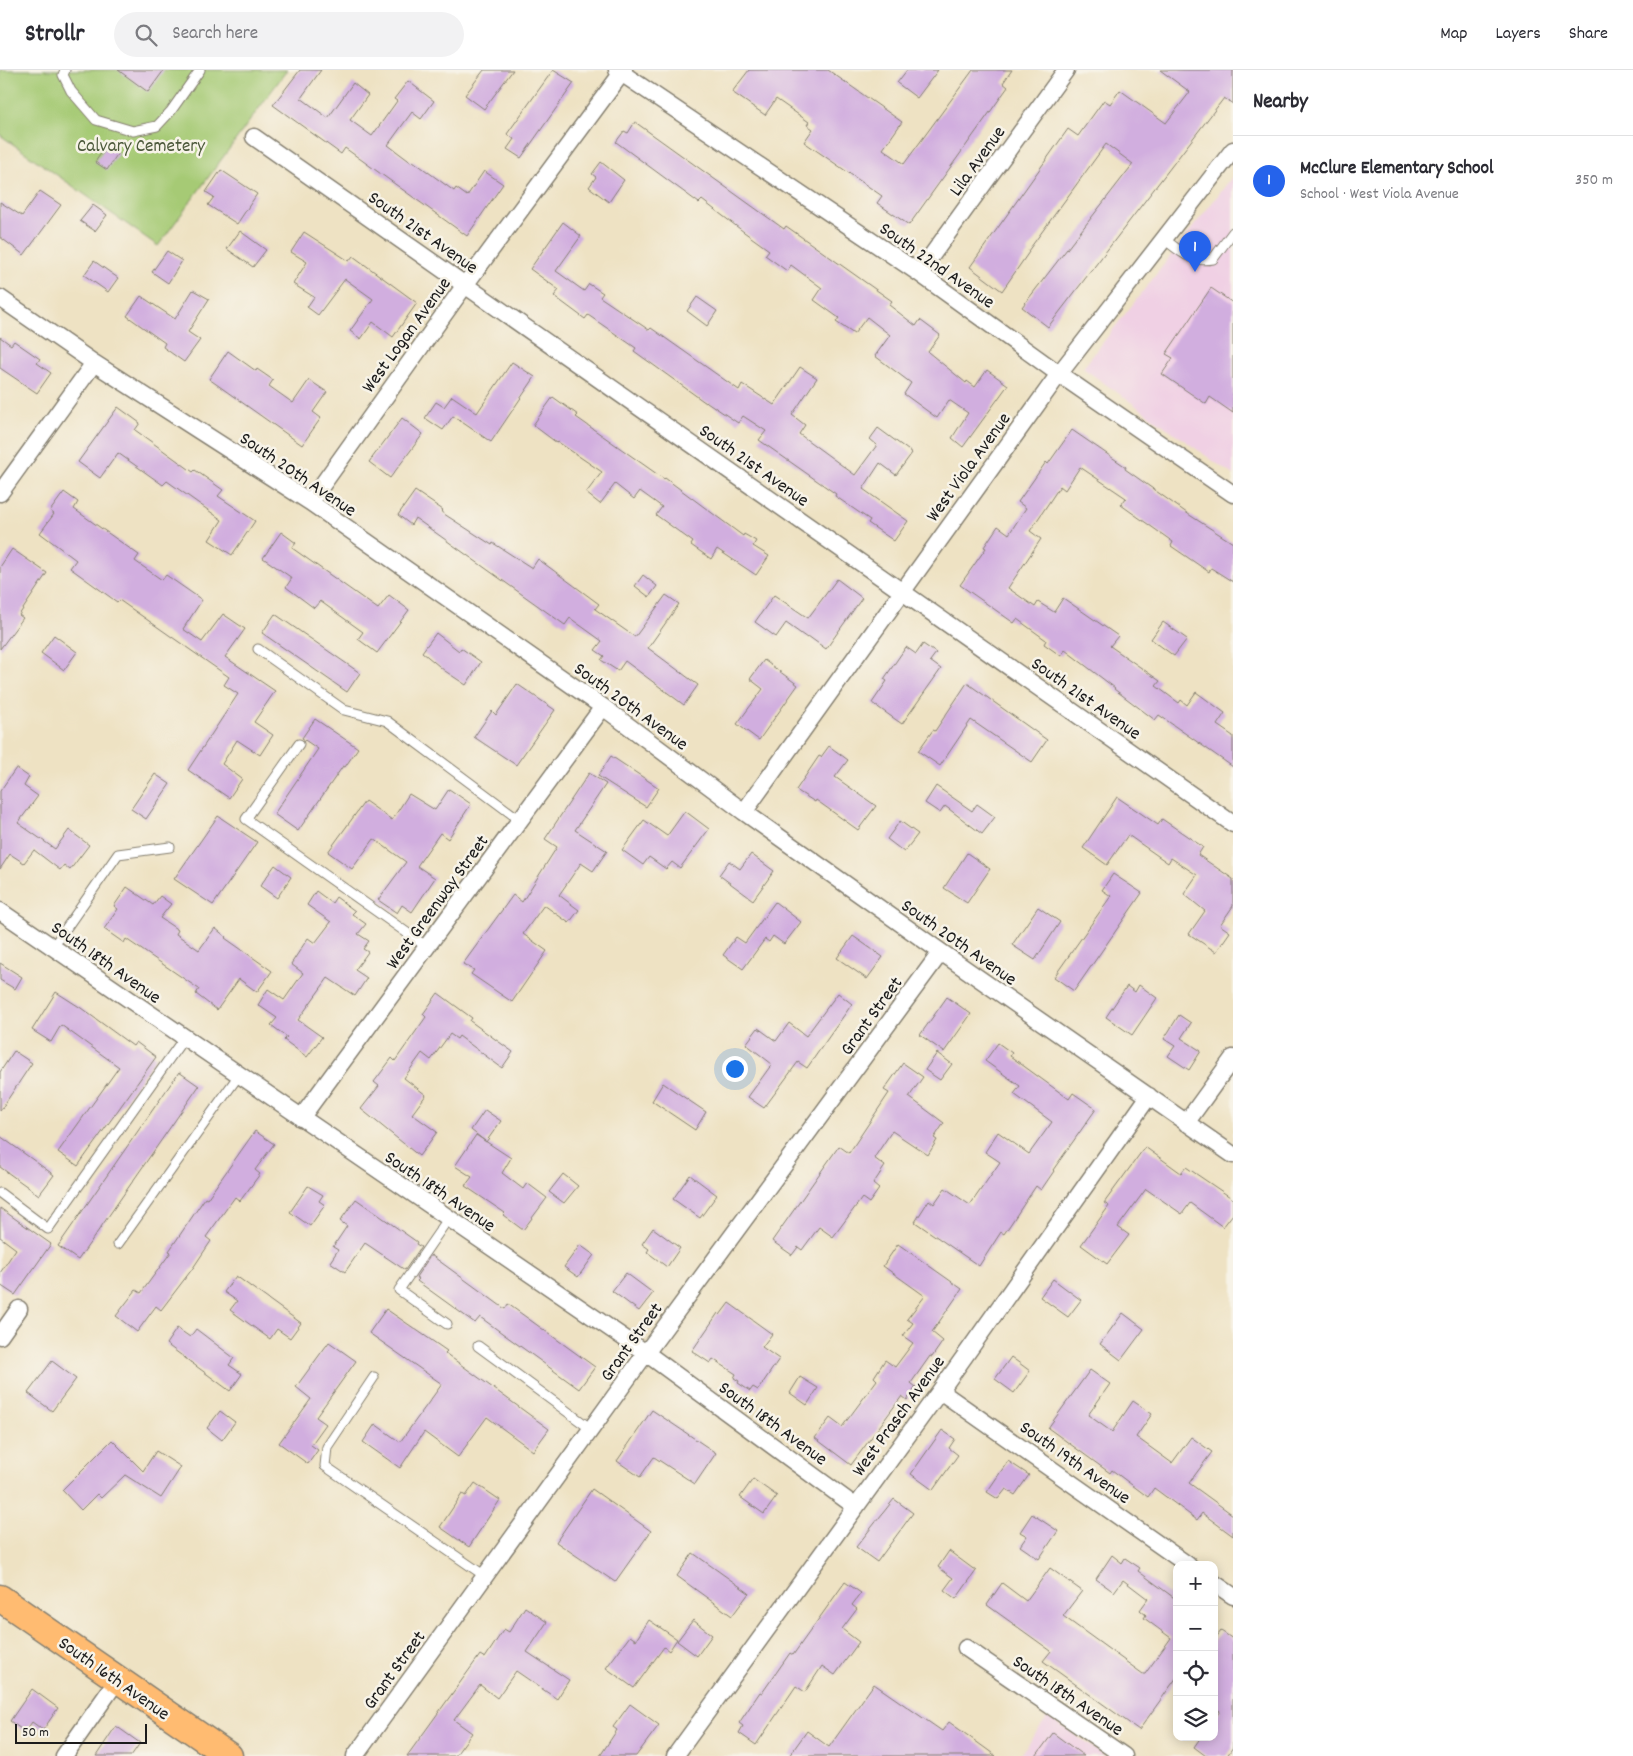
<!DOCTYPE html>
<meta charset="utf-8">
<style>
body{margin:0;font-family:Dekko,sans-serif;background:#f2f2f3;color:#2b2b33}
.controls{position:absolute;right:15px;bottom:15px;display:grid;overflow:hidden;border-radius:10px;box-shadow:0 2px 12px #0003}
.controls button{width:45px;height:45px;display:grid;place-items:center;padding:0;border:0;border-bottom:1px solid #e1e1e2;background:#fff;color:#2b2b33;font:25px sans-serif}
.scale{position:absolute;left:15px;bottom:12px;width:132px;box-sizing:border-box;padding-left:5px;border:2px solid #1c1c1c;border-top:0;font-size:14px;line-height:18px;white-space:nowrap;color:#1c1c1c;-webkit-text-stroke:4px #f7f3e8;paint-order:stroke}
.you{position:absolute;left:734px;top:998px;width:18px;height:18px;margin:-12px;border:4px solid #fff;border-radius:50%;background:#1a73e8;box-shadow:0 0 0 8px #1a73e833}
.badge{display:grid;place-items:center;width:32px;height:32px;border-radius:50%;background:#2563eb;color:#fff;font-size:16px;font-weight:700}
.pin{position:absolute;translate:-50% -41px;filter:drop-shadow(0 1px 2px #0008)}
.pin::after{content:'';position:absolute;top:26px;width:18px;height:15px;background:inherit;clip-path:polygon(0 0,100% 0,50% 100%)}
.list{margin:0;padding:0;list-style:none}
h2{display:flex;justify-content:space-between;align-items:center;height:65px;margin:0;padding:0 20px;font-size:21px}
h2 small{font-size:16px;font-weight:400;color:#7c7c81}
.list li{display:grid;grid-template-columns:32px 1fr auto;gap:15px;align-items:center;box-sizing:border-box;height:90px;padding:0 20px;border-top:1px solid #e1e1e2}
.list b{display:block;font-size:19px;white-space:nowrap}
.list p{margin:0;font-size:16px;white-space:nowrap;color:#7c7c81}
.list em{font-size:16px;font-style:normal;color:#7c7c81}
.icon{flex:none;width:28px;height:28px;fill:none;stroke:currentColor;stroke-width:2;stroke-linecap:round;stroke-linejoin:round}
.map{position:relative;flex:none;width:1233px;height:1686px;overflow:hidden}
header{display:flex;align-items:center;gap:30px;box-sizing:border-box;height:70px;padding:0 25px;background:#fff;border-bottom:1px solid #e1e1e2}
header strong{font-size:24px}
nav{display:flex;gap:28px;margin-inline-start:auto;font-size:18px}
.search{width:350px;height:45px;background:#f2f2f3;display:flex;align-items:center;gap:12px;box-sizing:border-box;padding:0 18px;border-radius:28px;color:#7c7c81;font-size:19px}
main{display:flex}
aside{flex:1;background:#fff}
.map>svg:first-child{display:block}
</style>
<header>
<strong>Strollr</strong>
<div class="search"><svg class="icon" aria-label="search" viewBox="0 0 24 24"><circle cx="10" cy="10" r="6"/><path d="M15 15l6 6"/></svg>Search here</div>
<nav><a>Map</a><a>Layers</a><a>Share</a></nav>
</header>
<main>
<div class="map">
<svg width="1233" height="1686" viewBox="0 0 1233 1686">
<rect width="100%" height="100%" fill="#f7f3e8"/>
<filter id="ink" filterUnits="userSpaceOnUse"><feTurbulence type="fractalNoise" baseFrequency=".02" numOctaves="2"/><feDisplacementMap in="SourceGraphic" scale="10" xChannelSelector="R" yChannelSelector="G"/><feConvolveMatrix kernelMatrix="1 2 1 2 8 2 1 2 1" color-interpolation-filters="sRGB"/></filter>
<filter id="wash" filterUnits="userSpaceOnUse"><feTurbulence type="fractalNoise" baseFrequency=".0096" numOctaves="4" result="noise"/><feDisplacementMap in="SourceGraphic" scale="20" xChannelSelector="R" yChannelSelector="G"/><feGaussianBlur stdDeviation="1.12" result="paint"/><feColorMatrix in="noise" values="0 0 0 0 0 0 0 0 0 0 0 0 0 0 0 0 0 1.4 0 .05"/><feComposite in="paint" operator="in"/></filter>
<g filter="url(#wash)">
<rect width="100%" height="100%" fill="#eee2c3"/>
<path fill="#f0d0e4" d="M1233,106V405L1083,298Z
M1048,1646L1105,1686H1020Z"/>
<path fill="#a6ca74" stroke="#617348" d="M0,0H287L158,176L0,65Z"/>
<g id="blocks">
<path fill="#d1aedf" d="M118,0H164L148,22Z
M300,0H321L301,28L328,48L353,13L368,25L350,50L372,66L397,31L394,29L408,11L434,31L421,49L412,42L388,75L412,93L413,91L454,121L456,118L467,126L484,101L503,114L467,166L345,78L341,84L273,35Z
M484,0H513L484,39L465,25Z
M553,0L574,13L521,88L507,79L514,69L507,64Z
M749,0H828L902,52L883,79L904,94L973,0H1012L1003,13L1008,17L909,155L877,133L882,126L804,72L813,59L807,55L809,52L776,29L765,45L732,22Z
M907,0H938L917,28L897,13Z
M1160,0H1233V34L1224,28L1048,257L1022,237L1133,94L1106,74L1028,181L1029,182L1002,221L970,197L1068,59L1078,66L1104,30L1110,34L1120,20L1166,53L1190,22Z
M635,52L784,159L786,156L865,212L892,231L889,235L916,256L920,250L940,265L928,282L966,313L967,311L975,317L987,300L1008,315L963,377L952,368L968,343L949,330L937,348L904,324L911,313L875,286L890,265L867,247L854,264L836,252L839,248L814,230L822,218L791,195L787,201L765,185L769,180L744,162L702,130L699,133L616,72L624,61L628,63Z
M107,75L118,83L107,100L95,92Z
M601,92L624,110L609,132L589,117L596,107L592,104Z
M221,100L257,124L237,154L208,135L214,127L206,122Z
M40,121L61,135L24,185L0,167V132L22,146Z
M93,135L107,145L95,161L80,151Z
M563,152L581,166L556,201L584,221L589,214L603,223L600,227L649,260L651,258L739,320L742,314L774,335L800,297L817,308L792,345L805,355L799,364L855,405L877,375L870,369L878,358L912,383L896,405L880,393L863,419L908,451L894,471L868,453L870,450L835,426L836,424L759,370L766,361L743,346L738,353L707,332L706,333L634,281L636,278L588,245L585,249L554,226L559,220L530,199Z
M240,161L266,180L253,197L227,179Z
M304,162L349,191L353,186L417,233L393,267L373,252L361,269L350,261L373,229L345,209L318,245L307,237L314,227L293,214L307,192L291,182Z
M167,181L182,191L168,213L152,202Z
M94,191L118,208L108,222L84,205Z
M1211,218L1233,233V343L1210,327L1206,334L1162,304L1173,288L1166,284Z
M193,220L209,229L188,262L200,270L184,292L163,277L165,273L127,246L141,226L175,249Z
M697,227L717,241L707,256L687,241Z
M0,267L11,275L14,271L40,289L37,293L51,303L37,323L0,298Z
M228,281L256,301L257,299L273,310L269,316L293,333L309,310L327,322L313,342L321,348L302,375L209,309Z
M512,292L535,307L491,372L453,346L443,360L425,348L436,332L444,337L452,326L477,343Z
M553,327L578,345L576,347L664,409L665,408L743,466L744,464L756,471L753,476L769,486L756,505L717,479L711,489L691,475L693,472L656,445L662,437L640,421L634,429L615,414L600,434L586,423L602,402L558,372L557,373L533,355Z
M118,337L140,353L135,360L193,402L195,400L223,420L218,426L255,451L232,485L209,470L222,450L167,411L163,415L118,383L100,408L78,392Z
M402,348L423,364L390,408L369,392Z
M1072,360L1126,397L1125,399L1191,446L1233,473V512L1211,498L1209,502L1171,476L1173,472L1121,435L1126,428L1080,397L1065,420L1060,416L1030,461L1041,469L1008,518L1035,537L1038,532L1054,542L1063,528L1118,566L1110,576L1160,611L1156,616L1179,633L1181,630L1187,635L1196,622L1225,643L1217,655L1233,666V697L1159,645L1155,650L1114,619L1115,618L1065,580L1061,586L1044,574L1046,570L1017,549L1014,553L960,515L986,478L984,477L998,456L1009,464L1026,438L1018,432L1046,392L1048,394Z
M415,421L443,440L441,442L492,475L493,473L532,498L538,489L599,534L595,539L635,567L666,525L679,534L648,578L698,615L684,635L625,591L618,601L601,590L604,586L595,580L602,571L570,548L565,555L415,448L411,455L398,445Z
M64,422L78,432L74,439L139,485L135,491L162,510L166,505L202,530L183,559L202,572L223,544L245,559L225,587L275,621L254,652L273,665L260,685L237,670L222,694L242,709L229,728L188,700L238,624L224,615L229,607L119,530L117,532L70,498L76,490L40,463L54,444L50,441Z
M281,462L296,473L292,478L378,539L389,525L409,540L377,583L358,569L363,562L320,531L314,538L286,517L292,508L263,488Z
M12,479L47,503L19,545L23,548L0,579V497Z
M643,505L657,516L649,527L635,516Z
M837,509L862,528L826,579L808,566L807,568L786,553L776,567L755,552L774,525L808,548Z
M275,544L360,603L347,622L262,563Z
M1163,552L1187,569L1174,586L1151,569Z
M436,563L459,581L461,578L481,592L466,615L445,601L422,582Z
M54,565L77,582L64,600L41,583Z
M923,574L936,583L930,591L941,599L902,654L872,633L887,611L884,609L906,577L916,584Z
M764,590L798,615L759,670L737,654L763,619L750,609Z
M967,613L1047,670L1032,692L971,650L940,696L918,681L933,660L935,661Z
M517,614L555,640L516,695L474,667L492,641L496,645Z
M315,649L358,678L345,697L343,696L298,761L274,744L318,679L302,668Z
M829,676L848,690L835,707L876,736L858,760L816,730L815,732L796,720L819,686L821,687Z
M611,686L659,718L646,737L598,706Z
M16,698L29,707L24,716L38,726L18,753L55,779L69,760L89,775L70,800L64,795L60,800L34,780L24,793L10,784L0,799V721Z
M589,703L606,714L575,760L607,781L593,801L581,793L559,825L579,840L569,853L544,835L523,864L547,881L512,932L471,904L474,900L463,894L513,825L522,832L557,777L545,769Z
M155,704L170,714L146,749L131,739Z
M936,716L972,741L977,734L995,747L982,764L945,736L940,743L925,733Z
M449,719L471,734L448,769L440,763L417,796L435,808L412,842L402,835L397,843L378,830L406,792L374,769L352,799L328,782L365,731L392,750L409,724L435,740Z
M1117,727L1158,755L1162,749L1203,777L1198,785L1233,809V836L1220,855L1230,862L1216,882L1189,864L1205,841L1184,824L1197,805L1171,788L1168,793L1128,765L1107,795L1083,778Z
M685,741L709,759L680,798L672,792L666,799L649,787L643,795L622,780L644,750L667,766Z
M218,746L257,772L213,835L174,809Z
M900,751L918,764L904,782L887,769Z
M967,783L990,799L967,833L944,818Z
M751,784L774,801L753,830L719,805L729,791L740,799Z
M275,795L291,807L277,828L260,816Z
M1113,804L1142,823L1074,921L1054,907L1111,826L1102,820Z
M127,817L153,835L160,826L171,834L160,848L178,860L176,864L199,880L215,858L226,867L225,868L272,901L257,922L239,909L217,940L196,924L199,919L126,869L124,873L104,859L118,839L114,836Z
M316,821L332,833L336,827L355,841L352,844L366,854L358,864L369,871L363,879L368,882L355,900L367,908L355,926L328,908L298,950L322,967L307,987L284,970L287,967L271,955L277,948L258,935L268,919L284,930L303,903L291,894L308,868L315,873L331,852L307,835Z
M775,832L801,852L784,874L773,866L769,872L765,869L743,899L723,885L736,867L745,873Z
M1038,837L1060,852L1035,890L1012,875Z
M853,866L883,887L867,909L837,888Z
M0,893L22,907L15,919L0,910Z
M1139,915L1157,928L1132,965L1106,947L1127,916L1135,922Z
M56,922L81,938L133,976L136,972L156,987L78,1096L58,1082L119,997L61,955L51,972L32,960Z
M438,923L472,948L470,951L513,982L502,998L459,966L457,969L450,964L431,990L422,983L404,1008L426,1025L412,1044L437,1062L419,1086L361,1039L379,1016L374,1012L392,988L395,991L426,947L423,944Z
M838,923L852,934L807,998L798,992L764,1038L748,1027L772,994L746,974L758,958L776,971L789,953L806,966Z
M947,927L971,944L944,982L920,965Z
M1179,945L1191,953L1181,968L1201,981L1189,1000L1168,986L1175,976L1164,969Z
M998,973L1012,983L1010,986L1069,1029L1073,1023L1096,1039L1053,1100L1054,1101L1041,1120L1036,1116L1004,1164L1001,1162L979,1196L915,1152L929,1130L934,1134L945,1118L970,1135L1000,1092L985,1082L998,1062L1029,1084L1052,1052L1014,1024L1020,1016L985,991Z
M14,981L32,993L0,1041V1002Z
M937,983L952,994L940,1010L925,1000Z
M903,993L923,1007L909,1027L944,1053L934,1068L937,1070L928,1085L892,1061L874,1088L885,1096L873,1114L879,1119L869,1133L862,1128L833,1167L819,1157L802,1180L798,1177L792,1185L772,1171L839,1076L849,1083L889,1023L884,1020Z
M179,1002L199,1016L78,1190L58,1176Z
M663,1013L706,1042L695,1060L652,1031Z
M485,1040L501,1051L486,1072L471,1060Z
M255,1061L274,1074L255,1100L260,1104L240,1131L235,1127L206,1167L211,1171L193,1198L161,1240L156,1236L137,1262L116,1246L136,1220L141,1223L171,1182L169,1181L205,1128L207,1129Z
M476,1065L511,1088L502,1103L523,1119L527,1113L547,1128L523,1160L503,1145L505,1143L465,1116L472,1107L455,1096Z
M0,1066L54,1105L39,1125L0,1097Z
M1145,1077L1181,1103L1186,1097L1233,1129V1144L1223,1157L1190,1133L1182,1144L1146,1119L1118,1157L1129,1165L1107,1194L1081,1175L1109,1136L1104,1133Z
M563,1104L578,1116L564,1133L549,1122Z
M690,1105L717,1125L700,1148L673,1129Z
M308,1116L323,1125L319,1131L325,1135L310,1156L290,1142Z
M356,1129L417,1172L416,1174L421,1177L405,1200L365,1173L345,1202L330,1192L338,1180L333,1177L347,1156L340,1151Z
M0,1138L51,1174L15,1225L0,1215V1203L16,1179L0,1167Z
M653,1158L680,1178L667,1197L647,1182L649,1179L642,1174Z
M898,1174L962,1219L932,1262L943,1271L932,1287L930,1286L911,1313L916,1317L907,1330L902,1326L851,1395L815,1368L830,1348L842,1357L877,1310L874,1307L885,1290L895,1297L913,1273L903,1266L913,1253L907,1249L925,1226L883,1196Z
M580,1175L594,1185L578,1207L564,1197Z
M431,1185L505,1239L508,1234L595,1297L579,1319L480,1247L475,1253L417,1211L419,1209L416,1207Z
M626,1203L653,1223L639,1241L612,1221Z
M236,1206L301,1253L290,1268L277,1259L270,1269L230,1240L237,1231L224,1222Z
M1053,1209L1081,1230L1068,1247L1040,1227Z
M729,1233L772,1264L762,1277L779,1289L758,1320L753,1317L750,1321L738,1313L739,1311L734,1308L736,1304L713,1289L710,1293L692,1281L718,1243L720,1245Z
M386,1239L447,1281L445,1283L549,1359L533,1381L487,1347L458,1387L424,1362L400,1398L363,1372L375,1354L400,1372L442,1314L369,1263Z
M1123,1243L1144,1259L1121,1290L1100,1274Z
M177,1258L190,1267L196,1259L234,1288L229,1295L242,1304L230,1321L166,1274Z
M329,1272L356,1291L316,1347L326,1354L311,1375L318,1380L308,1394L279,1373L311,1329L296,1317Z
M1011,1287L1030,1301L1014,1323L995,1309Z
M52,1291L76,1309L52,1341L28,1323Z
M1090,1300L1110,1314L1088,1345L1112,1362L1133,1331L1152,1344L1136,1367L1172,1393L1191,1367L1212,1382L1189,1413L1233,1445V1466L1202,1443L1197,1450L1154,1418L1148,1427L1112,1400L1110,1403L1048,1358Z
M800,1307L818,1318L807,1335L790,1323Z
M652,1340L716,1383L695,1414L654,1387L640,1407L617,1391Z
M220,1341L235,1352L222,1370L207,1358Z
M942,1360L955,1369L949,1378L958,1385L933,1420L911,1404Z
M112,1370L143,1401L156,1381L181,1397L161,1428L125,1405L101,1428L97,1424L81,1440L62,1420Z
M1008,1391L1029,1405L1015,1425L1006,1419L998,1429L987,1422Z
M753,1409L777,1426L764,1444L740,1427Z
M475,1413L500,1430L469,1477L440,1457L462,1424L466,1426Z
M592,1419L651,1461L615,1512L556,1472Z
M894,1429L913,1443L877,1492L856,1477Z
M1032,1444L1058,1461L1039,1489L1020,1476L1027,1466L1020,1462Z
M949,1481L976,1501L956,1529L944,1520L953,1508L938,1497Z
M693,1483L749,1523L732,1546L677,1506Z
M1112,1485L1122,1493L1125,1488L1140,1498L1138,1501L1177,1530V1607L1139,1660L1043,1591L1051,1581L987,1535L1002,1513L1026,1531L1050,1498L1082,1521L1063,1546L1143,1604H1145L1171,1568L1144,1548L1146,1545L1140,1540L1148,1529L1123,1510L1114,1522L1096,1509Z
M845,1512L861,1523L852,1535L857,1539L842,1559L859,1572L835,1605L822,1596L805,1622L796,1616L756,1675L739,1663L743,1656L739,1653L760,1622L762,1623L790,1583L793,1585Z
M525,1537L547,1552L527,1582L569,1610L557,1629L516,1601L497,1628L480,1615L454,1650L472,1663L455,1686H407L480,1585L485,1588L504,1559L509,1562Z
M649,1550L677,1569L669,1581L664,1577L634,1618L606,1598L630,1566L636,1570Z
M693,1550L712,1565L697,1586L677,1571Z
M1221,1561L1233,1569V1677L1227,1686H1206L1194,1677L1201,1667H1214V1649L1220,1641L1214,1637V1570Z
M874,1614L942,1661L949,1652L996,1686H789L807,1661L829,1677Z
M32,1619L58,1638L43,1660L32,1652L25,1662L10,1651Z
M630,1634L659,1655L636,1686H600L617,1660L613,1657Z
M116,1656L140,1673L131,1686H96Z
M1053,1663L1084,1686H1036Z"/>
</g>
</g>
<g filter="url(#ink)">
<use href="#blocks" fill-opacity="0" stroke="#857f70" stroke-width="1"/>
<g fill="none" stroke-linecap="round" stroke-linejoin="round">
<defs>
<path id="lane" d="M65,0L63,5L71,21L96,50L133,61L157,56L171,41L200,0
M1164,169C1180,181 1191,193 1213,189L1233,162
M258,579L344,640L387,651L520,750
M299,674L246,749L427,877
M53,877L118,784L170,777
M0,1123L48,1159L184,968
M118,1174L239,1005
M447,1254L399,1220L448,1149
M478,1276L591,1359
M374,1307L327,1377L325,1396L485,1506"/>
<path id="street" d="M617,0L919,203L1059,304L1233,424
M254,67L1233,754
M919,203L1066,0
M0,228L94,293L310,432L603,637L744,742L941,882L1233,1085
M0,423L94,293
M310,432L465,215L624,0
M744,742L1059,304L1233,80
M0,841L646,1283L856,1437
M301,1048L603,637
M1186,1053L1233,988
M0,1266L19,1239
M940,1321L1188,1495
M1214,1513L1233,1526
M966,1578L1124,1686
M64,1686L118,1609
M355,1686L646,1283L941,882
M675,1686L940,1321L1149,1026"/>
<path id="primary" d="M0,1528L229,1686"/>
</defs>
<use href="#lane" stroke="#857f70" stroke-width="11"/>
<use href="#street" stroke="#857f70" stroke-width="19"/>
<use href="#primary" stroke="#857f70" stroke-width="29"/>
<use href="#lane" stroke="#fff" stroke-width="9"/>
<use href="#street" stroke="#fff" stroke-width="16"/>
<use href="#primary" stroke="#ffbb71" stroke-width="26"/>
</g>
</g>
<g text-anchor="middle" stroke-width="5" stroke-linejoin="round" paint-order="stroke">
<g font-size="19" fill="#4c593b" stroke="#f7f3e8">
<text x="141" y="81">Calvary Cemetery</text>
</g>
<g font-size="19" fill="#1c1c1c" stroke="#f7f3e8">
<text transform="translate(976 90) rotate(-54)" y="7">Lila Avenue</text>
<text transform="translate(424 161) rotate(35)" y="7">South 21st Avenue</text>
<text transform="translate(938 194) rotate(35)" y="7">South 22nd Avenue</text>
<text transform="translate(405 264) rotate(-54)" y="7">West Logan Avenue</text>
<text transform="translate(755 394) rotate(35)" y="7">South 21st Avenue</text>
<text transform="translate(967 396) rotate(-54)" y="7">West Viola Avenue</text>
<text transform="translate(299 403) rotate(34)" y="7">South 20th Avenue</text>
<text transform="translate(1087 627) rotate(35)" y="7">South 21st Avenue</text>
<text transform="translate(632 635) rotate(36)" y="7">South 20th Avenue</text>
<text transform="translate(436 831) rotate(-54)" y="7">West Greenway Street</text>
<text transform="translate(960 871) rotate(35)" y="7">South 20th Avenue</text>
<text transform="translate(107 891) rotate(35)" y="7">South 18th Avenue</text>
<text transform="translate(870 945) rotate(-54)" y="7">Grant Street</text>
<text transform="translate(441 1120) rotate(34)" y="7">South 18th Avenue</text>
<text transform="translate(630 1271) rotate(-54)" y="7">Grant Street</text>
<text transform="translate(897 1345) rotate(-54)" y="7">West Prasch Avenue</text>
<text transform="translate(774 1352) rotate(36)" y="7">South 18th Avenue</text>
<text transform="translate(1076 1391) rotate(35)" y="7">South 19th Avenue</text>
<text transform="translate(393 1599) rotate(-54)" y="7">Grant Street</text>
<text transform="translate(115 1607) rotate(35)" y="7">South 16th Avenue</text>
<text transform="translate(1069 1624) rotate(34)" y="7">South 18th Avenue</text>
</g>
</g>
</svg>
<div class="controls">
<button>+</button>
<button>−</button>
<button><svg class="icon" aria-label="locate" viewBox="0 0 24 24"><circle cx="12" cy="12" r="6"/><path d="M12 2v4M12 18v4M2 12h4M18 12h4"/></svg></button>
<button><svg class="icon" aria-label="layers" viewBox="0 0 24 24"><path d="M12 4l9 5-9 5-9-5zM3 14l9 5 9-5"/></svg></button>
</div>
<div class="scale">50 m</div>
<div class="you"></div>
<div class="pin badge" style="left:1195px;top:202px">1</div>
</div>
<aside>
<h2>Nearby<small></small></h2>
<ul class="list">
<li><span class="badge">1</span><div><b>McClure Elementary School</b><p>School · West Viola Avenue</p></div><em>350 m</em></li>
</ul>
</aside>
</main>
